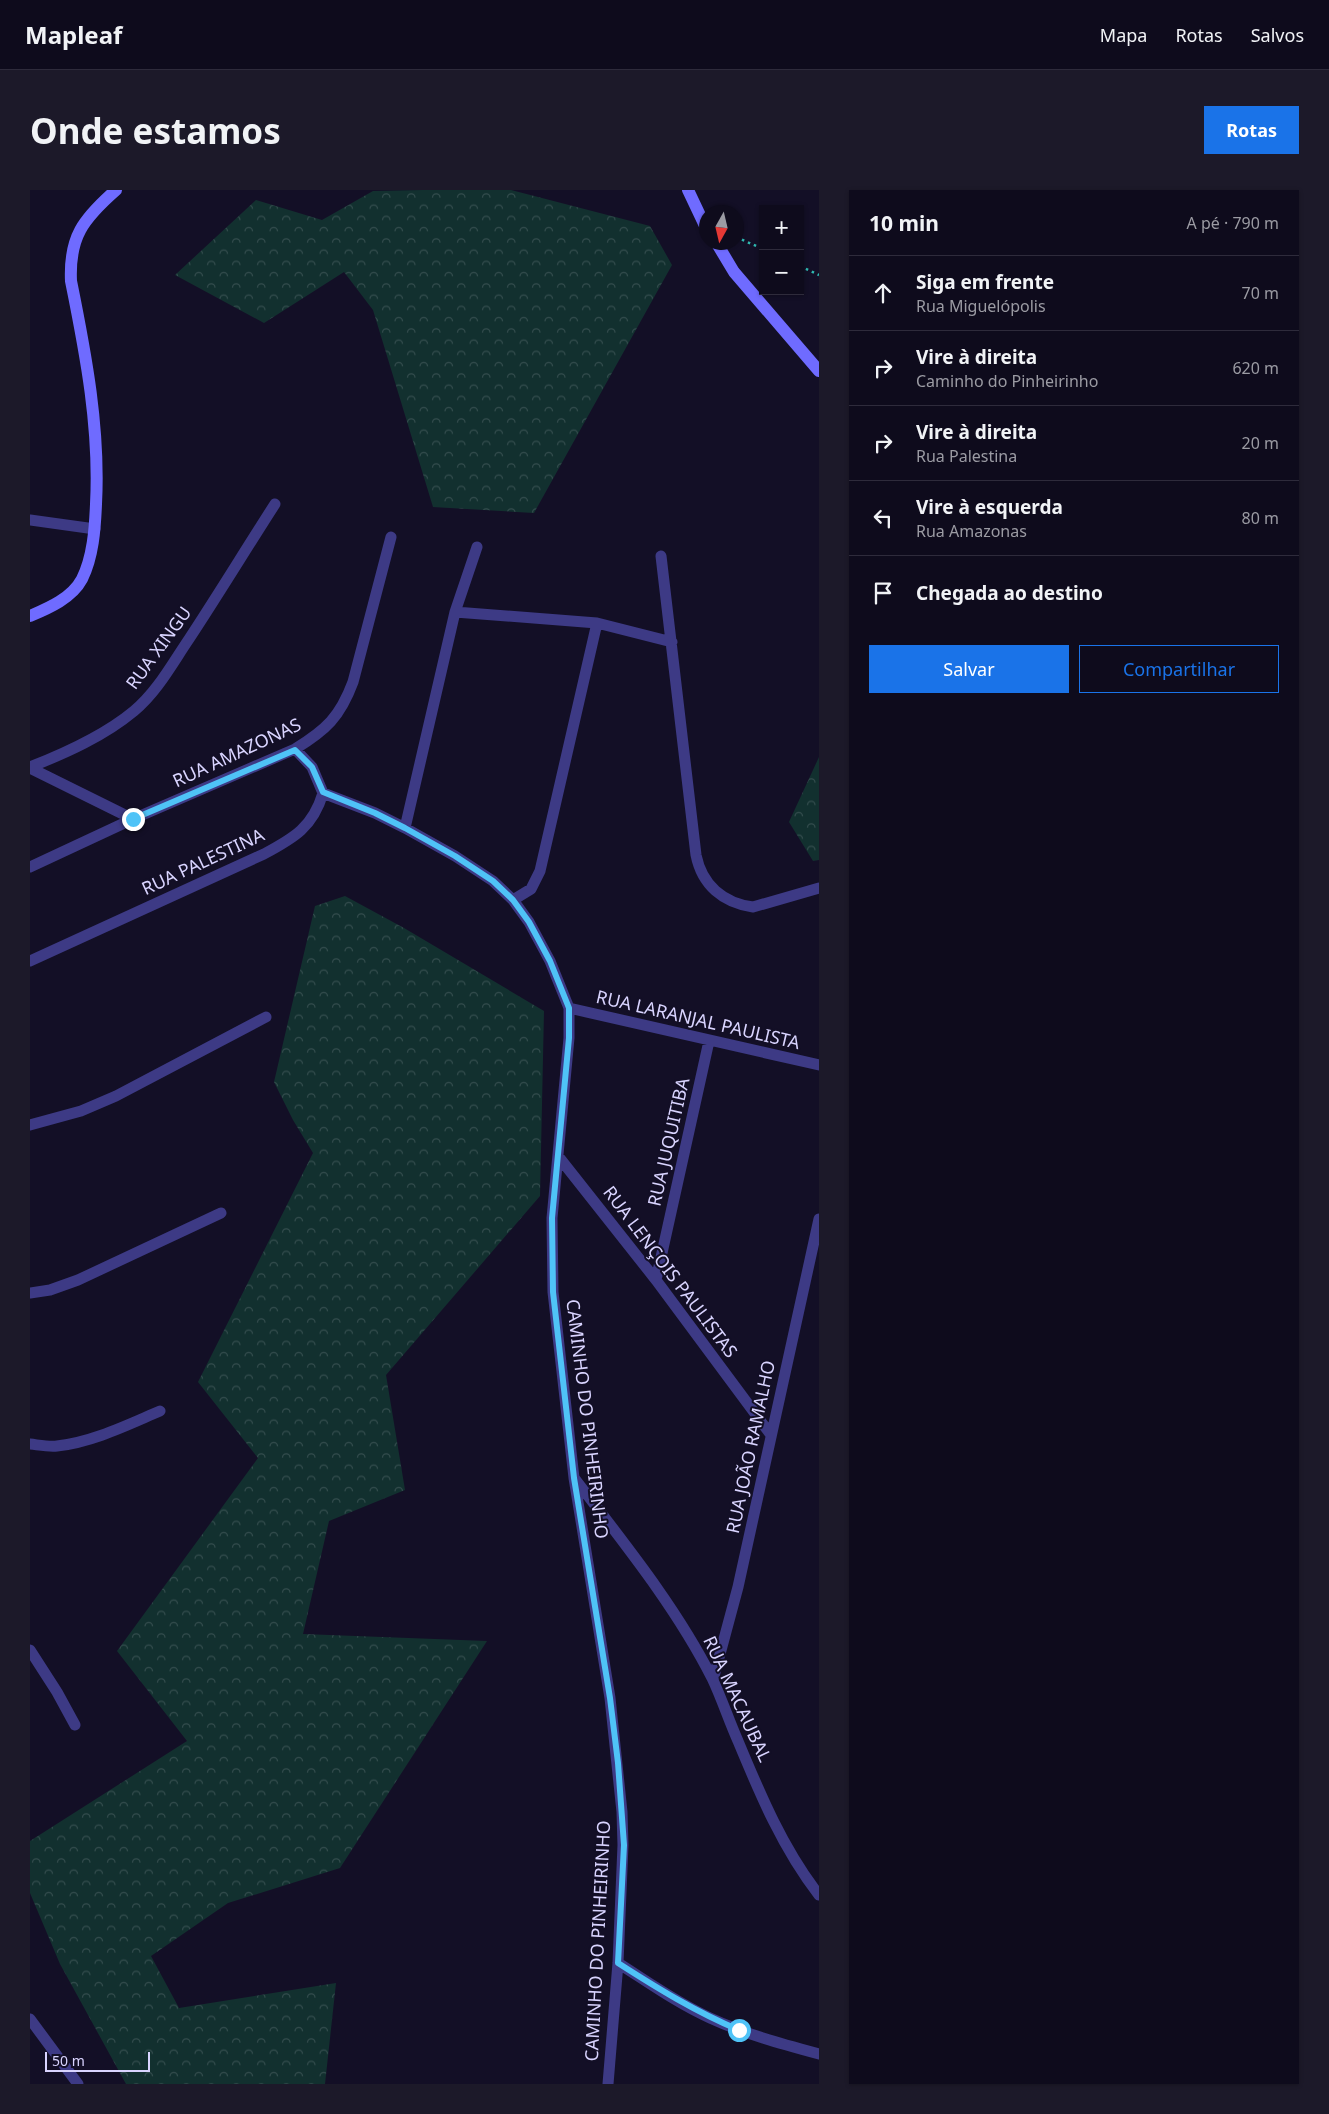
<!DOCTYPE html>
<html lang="pt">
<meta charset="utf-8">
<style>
body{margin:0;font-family:"Noto Sans",sans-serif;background:#1c1929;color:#f1f3f6}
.controls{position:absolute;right:15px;top:15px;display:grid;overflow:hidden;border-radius:0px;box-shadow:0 1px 4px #0004}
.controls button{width:45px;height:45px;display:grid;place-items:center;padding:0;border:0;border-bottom:1px solid #2e2b3b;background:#0e0b1c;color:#f1f3f6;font:25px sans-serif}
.compass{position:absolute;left:669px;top:15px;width:45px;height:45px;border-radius:50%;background:#0e0b1c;box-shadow:0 1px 4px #0004;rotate:188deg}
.scale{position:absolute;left:15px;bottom:12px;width:105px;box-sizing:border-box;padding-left:5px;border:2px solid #d9d4ff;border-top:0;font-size:14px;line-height:18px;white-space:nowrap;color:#d9d4ff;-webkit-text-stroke:4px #130f26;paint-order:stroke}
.stop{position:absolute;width:15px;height:15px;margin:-11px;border:4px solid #4fc3f7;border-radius:50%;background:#fff}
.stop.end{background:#4fc3f7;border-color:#fff;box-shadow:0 1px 5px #0008}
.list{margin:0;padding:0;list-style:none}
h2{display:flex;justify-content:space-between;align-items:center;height:65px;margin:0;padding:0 20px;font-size:21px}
h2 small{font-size:16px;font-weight:400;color:#9b9ba3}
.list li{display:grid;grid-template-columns:32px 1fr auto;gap:15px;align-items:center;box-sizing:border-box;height:75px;padding:0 20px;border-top:1px solid #2e2b3b}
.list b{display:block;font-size:19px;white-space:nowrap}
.list p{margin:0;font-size:16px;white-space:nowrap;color:#9b9ba3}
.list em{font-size:16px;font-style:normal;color:#9b9ba3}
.actions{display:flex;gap:10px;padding:15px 20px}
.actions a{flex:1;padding:11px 0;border:1px solid #1a73e8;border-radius:0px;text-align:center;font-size:18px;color:#1a73e8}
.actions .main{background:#1a73e8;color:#fff}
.icon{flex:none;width:28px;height:28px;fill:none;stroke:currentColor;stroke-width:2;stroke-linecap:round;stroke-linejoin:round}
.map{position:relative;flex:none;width:789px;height:1894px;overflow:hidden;border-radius:0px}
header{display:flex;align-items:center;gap:30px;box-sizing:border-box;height:70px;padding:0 25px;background:#0e0b1c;border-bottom:1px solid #2e2b3b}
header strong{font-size:24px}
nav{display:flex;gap:28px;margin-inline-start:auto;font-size:18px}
.intro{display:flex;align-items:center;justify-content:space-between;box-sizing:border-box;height:120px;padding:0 30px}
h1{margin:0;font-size:35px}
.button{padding:12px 22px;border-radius:0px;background:#1a73e8;color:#fff;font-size:18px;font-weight:700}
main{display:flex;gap:30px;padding:0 30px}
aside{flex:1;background:#0e0b1c;border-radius:0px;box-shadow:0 1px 4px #0004}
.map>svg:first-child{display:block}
</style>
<header>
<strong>Mapleaf</strong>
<nav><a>Mapa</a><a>Rotas</a><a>Salvos</a></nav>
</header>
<div class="intro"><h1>Onde estamos</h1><a class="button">Rotas</a></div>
<main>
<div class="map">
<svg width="789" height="1894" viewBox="0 0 789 1894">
<defs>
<pattern id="forest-crowns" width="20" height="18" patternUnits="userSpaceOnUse" patternTransform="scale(1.25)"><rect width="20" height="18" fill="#12302f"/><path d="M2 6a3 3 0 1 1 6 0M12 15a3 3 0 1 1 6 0" fill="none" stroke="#344d4e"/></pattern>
</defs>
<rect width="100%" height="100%" fill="#130f26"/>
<path fill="url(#forest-crowns)" d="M393,0H481L620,36L642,75L504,323L403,317L343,120L314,82L234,133L145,85L226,10L292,30L343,1Z
M789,567V670L783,671L759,632Z
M315,706L374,738L514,821L510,1006L356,1185L375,1300L299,1331L273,1444L457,1451L310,1678L198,1713L121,1766L149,1818L306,1793L295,1894H96L30,1774L0,1703V1651L157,1551L87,1461L228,1268L168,1192L283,963L263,930L244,892L285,716Z"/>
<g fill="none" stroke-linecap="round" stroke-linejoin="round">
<path stroke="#2fb8b0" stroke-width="2.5" stroke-dasharray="2.5 4" stroke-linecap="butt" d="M706,47L733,59
M770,76L789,85"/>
<path stroke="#3d3a85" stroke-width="11" d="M0,330L65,339
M631,366L666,665C672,695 693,713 723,717L789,698
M425,422L567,433L642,452
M0,577C36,563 74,546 104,521C127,502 142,474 159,449C188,405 216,359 245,314
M0,578L103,629
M293,603L345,623L375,638L425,666L463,691L483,710L499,732L520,771L539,818V848L522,1028L523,1102L544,1288L580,1508L592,1622L593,1655L588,1773L578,1894
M375,638L425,422L447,357
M0,677L103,629L265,559C296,540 310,527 323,492L361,347
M483,710L501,699L510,681L567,433
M0,771L234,664C264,648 283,637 293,603L282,577L265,559
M539,818L789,875
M0,935L51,921L86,906L236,827
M528,966L626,1090L741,1245
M626,1090L679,851
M0,1103L20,1100L48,1090L191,1023
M0,1254C9,1255 19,1257 27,1256C63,1252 97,1235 130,1221
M545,1289C594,1353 646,1417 682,1488C692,1509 699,1531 708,1551C730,1604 753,1659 789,1705
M0,1460L27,1502L45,1535
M683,1490L708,1397L789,1029
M588,1773C618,1792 647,1813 680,1828C715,1844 752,1854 789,1864
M0,1829L48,1894"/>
<path stroke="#6f6bff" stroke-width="12" d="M658,0L676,38
M686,52L704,82L789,181
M0,426C19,418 42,408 52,389C63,367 65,339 66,314C70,239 56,165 41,91C39,47 53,29 86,0"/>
</g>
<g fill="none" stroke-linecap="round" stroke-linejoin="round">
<path stroke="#4fc3f7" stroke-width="6" d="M103,629L265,560L282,577L293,602L345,623L375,638L425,666L463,691L483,710L499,732L520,771L539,818V848L522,1028L523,1102L544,1288L580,1508L588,1573L594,1655L588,1773C627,1798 666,1822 709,1840"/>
</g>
<g text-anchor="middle" stroke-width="4" stroke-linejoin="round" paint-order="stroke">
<g font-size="18" fill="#d9d4ff" stroke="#130f26">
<text transform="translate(129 458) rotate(-54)" y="6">RUA XINGU</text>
<text transform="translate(207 563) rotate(-25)" y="6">RUA AMAZONAS</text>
<text transform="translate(173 672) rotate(-25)" y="6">RUA PALESTINA</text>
<text transform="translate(668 830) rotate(13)" y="6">RUA LARANJAL PAULISTA</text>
<text transform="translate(639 952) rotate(-77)" y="6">RUA JUQUITIBA</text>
<text transform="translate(640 1082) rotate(53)" y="6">RUA LENÇOIS PAULISTAS</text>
<text transform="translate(557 1229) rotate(83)" y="6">CAMINHO DO PINHEIRINHO</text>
<text transform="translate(721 1257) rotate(-78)" y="6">RUA JOÃO RAMALHO</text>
<text transform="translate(707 1509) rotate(65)" y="6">RUA MACAUBAL</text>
<text transform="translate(568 1751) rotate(-87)" y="6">CAMINHO DO PINHEIRINHO</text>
</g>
</g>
</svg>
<div class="controls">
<button>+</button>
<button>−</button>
</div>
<svg class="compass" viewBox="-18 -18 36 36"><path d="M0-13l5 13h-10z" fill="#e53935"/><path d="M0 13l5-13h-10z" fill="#9b9ba3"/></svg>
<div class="scale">50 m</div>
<div class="stop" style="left:709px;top:1840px"></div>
<div class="stop end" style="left:103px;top:629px"></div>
</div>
<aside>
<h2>10 min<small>A pé · 790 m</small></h2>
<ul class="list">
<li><svg class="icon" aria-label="ahead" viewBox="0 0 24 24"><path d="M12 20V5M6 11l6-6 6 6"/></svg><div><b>Siga em frente</b><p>Rua Miguelópolis</p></div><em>70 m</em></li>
<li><svg class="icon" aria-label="right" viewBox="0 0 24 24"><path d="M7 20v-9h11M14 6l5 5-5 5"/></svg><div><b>Vire à direita</b><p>Caminho do Pinheirinho</p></div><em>620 m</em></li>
<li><svg class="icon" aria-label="right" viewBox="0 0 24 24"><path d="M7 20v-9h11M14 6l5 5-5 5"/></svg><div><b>Vire à direita</b><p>Rua Palestina</p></div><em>20 m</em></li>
<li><svg class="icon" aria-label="left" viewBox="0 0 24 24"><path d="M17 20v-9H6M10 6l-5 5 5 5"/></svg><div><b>Vire à esquerda</b><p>Rua Amazonas</p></div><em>80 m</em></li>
<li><svg class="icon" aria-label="arrive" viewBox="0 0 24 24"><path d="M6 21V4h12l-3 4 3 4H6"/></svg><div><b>Chegada ao destino</b></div></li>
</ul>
<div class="actions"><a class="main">Salvar</a><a>Compartilhar</a></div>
</aside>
</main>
